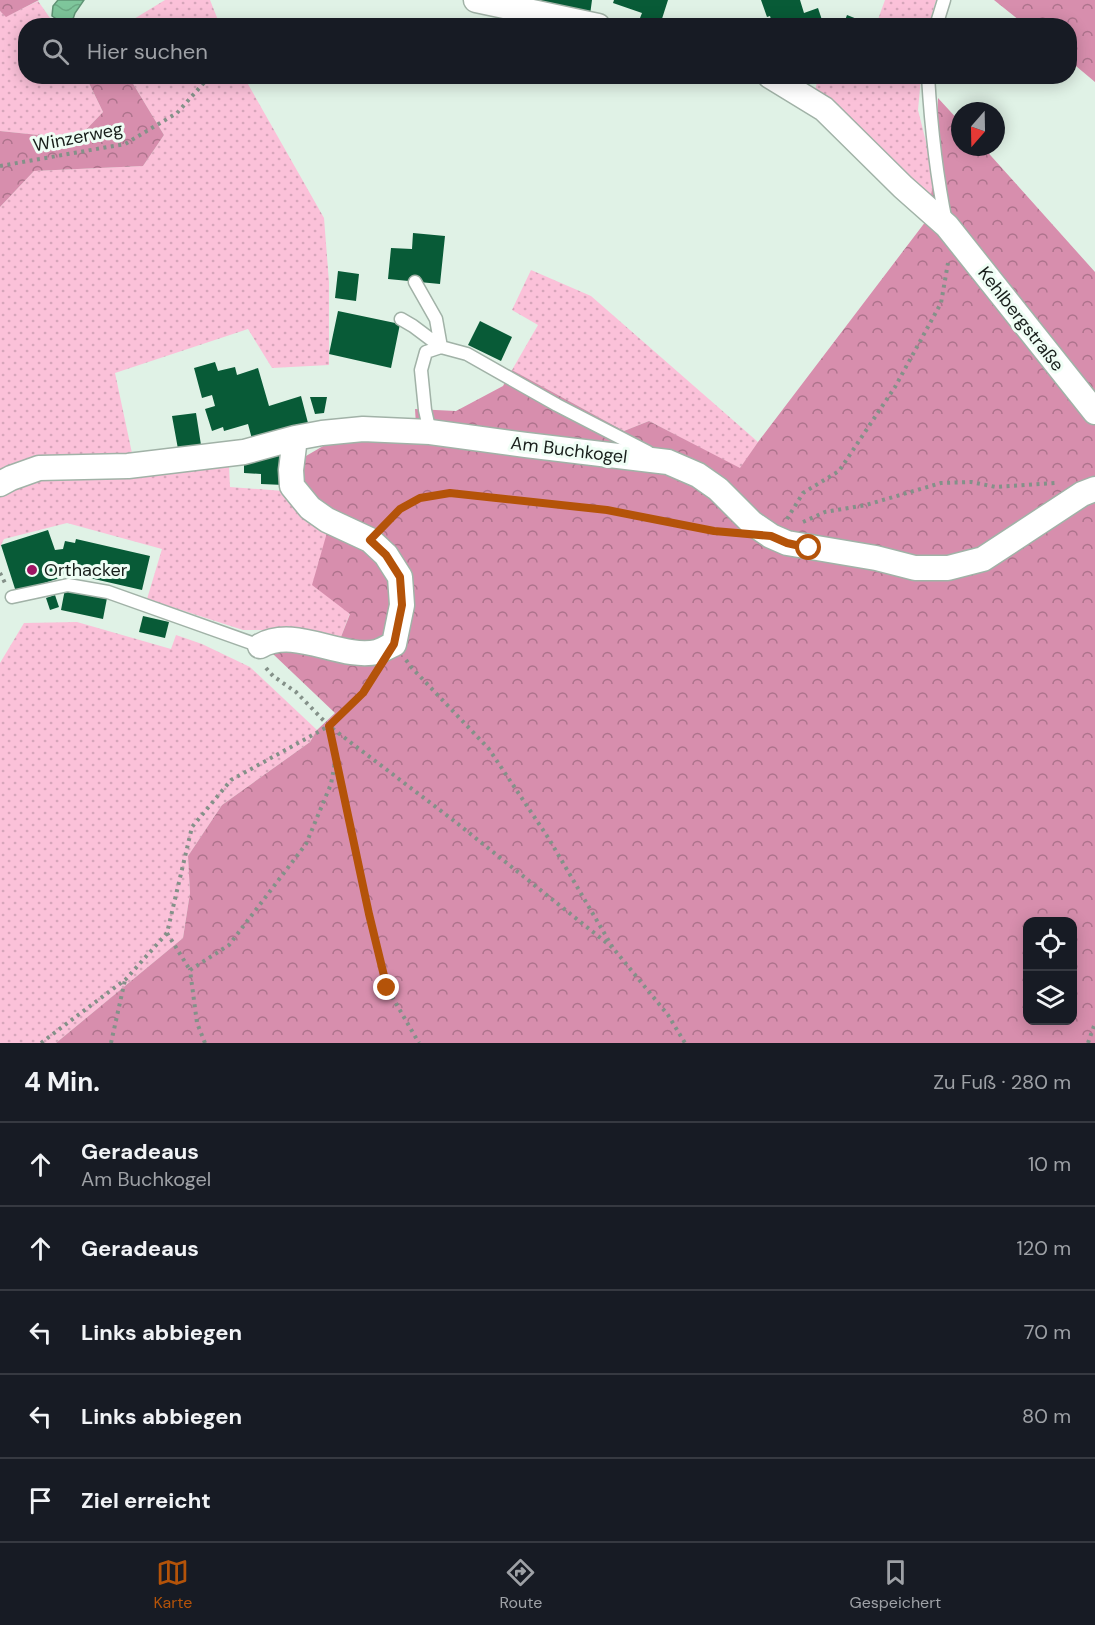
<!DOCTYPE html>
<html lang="de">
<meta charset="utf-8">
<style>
body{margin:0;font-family:"DM Sans",sans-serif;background:#242831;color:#f1f3f6}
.controls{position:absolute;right:18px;bottom:18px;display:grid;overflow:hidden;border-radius:12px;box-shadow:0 3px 15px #0003}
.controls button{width:54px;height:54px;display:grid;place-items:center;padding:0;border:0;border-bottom:2px solid #363941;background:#171b24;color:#f1f3f6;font:30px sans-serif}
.compass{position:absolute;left:951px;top:102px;width:54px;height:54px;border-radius:50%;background:#171b24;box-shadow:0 3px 15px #0003;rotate:200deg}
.stop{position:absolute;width:18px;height:18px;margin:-14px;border:4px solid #b45309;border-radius:50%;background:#fff}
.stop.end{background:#b45309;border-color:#fff;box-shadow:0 2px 6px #0008}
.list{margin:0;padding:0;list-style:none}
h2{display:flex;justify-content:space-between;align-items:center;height:78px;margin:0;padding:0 24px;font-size:26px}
h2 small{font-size:20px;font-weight:400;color:#9ea1a6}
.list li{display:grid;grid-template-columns:39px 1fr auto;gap:18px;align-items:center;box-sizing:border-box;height:84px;padding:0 24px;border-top:2px solid #363941}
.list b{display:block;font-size:22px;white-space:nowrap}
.list p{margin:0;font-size:20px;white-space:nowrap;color:#9ea1a6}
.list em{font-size:20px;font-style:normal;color:#9ea1a6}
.icon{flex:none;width:33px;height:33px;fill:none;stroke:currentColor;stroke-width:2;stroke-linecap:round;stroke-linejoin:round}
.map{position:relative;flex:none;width:1095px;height:1043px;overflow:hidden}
.search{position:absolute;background:#171b24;box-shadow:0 3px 15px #0003;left:18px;right:18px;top:18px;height:66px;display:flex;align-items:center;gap:15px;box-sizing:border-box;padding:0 21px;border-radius:24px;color:#9ea1a6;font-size:22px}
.sheet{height:498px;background:#171b24}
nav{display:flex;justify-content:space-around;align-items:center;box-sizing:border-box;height:84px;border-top:2px solid #363941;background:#171b24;font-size:16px;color:#9ea1a6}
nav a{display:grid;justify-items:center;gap:3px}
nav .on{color:#b45309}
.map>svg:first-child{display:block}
</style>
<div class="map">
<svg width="1095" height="1043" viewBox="0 0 1095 1043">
<defs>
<pattern id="green-dots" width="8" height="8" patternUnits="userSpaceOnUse" patternTransform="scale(1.5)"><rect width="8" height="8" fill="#fbc1d9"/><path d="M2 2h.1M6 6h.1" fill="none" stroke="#d6a5ba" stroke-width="1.8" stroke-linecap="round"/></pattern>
<pattern id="forest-crowns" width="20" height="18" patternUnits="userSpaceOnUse" patternTransform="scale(1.5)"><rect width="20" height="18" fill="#d78ead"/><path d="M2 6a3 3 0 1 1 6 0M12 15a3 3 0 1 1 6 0" fill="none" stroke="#ad738c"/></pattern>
<pattern id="water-waves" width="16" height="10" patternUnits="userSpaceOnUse" patternTransform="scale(1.5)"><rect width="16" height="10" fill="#7ec69b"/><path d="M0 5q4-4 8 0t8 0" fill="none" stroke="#6caa85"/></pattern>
</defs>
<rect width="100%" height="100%" fill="#e0f2e6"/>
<path fill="url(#green-dots)" d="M165,0H210L220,25H124Z
M885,0H936L929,25H876Z
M38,1L55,25L26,26V76L86,77L103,112L77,139L0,131V11L7,16Z
M129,77H244L324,218L329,282V365L272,368L248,329L115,373L133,458L0,476V207L34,171L143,166L164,135Z
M818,77H921L918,110L935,178L930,198L814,96Z
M531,270L591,296L758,442L740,469L649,421L624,431L512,370L538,325L512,310Z
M229,466L230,487L284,491L329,529L350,613L339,642L281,630H243L147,599L162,549L67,523L4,539L0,547V494L42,477Z
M77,622L171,649L176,635L202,644L250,667L317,730L310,742L222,805L188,856L190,893L183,938L56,1043H0V663L24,623Z"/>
<path fill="url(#forest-crowns)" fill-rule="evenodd" d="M0,0H39L6,17L0,11Z
M994,0H1095V82L1070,61V26L1025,25Z
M86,77H129L164,135L143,166L34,171L0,207V131L77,139L103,112Z
M938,98L960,122V147H983L1095,272V1043H56L183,938L190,893L188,856L222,805L310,742L317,730L335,713L273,654L285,646L339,642L350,614L312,585L328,529L300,481L306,456L330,442L416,425L415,409L456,411L503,386L512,370L624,431L649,421L740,468L758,442L929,217L930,198L935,178ZM1028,921H1072V1020H1028Z"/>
<path fill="url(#water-waves)" stroke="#5f9475" stroke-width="1.5" d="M58,0H84L75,13L72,22L64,24L52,16L53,6Z"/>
<path fill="#085b37" d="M529,0H592L590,15Z
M614,0H668L660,25L640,18L642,13L613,3Z
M761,0H800L804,13L818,8L824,26H773L770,16L767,17Z
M847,15L872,25V26H843Z
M413,233L445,236L440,284L388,279L391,248L412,249Z
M338,271L359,274L356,301L335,298Z
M338,311L400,324L391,368L329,354Z
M480,321L512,337L501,361L468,345Z
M215,362L218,371L235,367L237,375L258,368L269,406L301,396L308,423L252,439L248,424L224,431L223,427L212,431L205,409L215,406L212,395L202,398L194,368Z
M310,397H327L324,413L315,414Z
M196,413L201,445L178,449L172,416Z
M244,454L285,455L284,485L261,484V474L244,473Z
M48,530L55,550L63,549L65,541L75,543L76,539L150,556L142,590L68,573L62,575L63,577L16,592L1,545Z
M65,589L107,598L103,619L61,610Z
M55,595L59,607L50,610L46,598Z
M143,616L169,622L165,638L139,632Z"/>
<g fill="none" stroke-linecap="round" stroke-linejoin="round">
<defs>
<path id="service" d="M936,26L944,0
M928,76C931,126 936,174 946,222
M401,319L413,326L441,347L436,319L415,282
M430,432L425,410L421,370L426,352L441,347L467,354L557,405L648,452
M12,597L68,585L108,592L260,646"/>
<path id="minor" d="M476,0L598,26
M770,76L824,109L903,187L947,226L1095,412
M0,484L11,478L39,468L128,466L244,452L295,438L322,433L363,429L430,432L526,445L668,462L698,475L718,489L752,523L771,536L787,543L876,558L915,568H948L983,559L1082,494L1095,489
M260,646C295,626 340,660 377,652C383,650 389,646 394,644L402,605L400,577L386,555L370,540L327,520L310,508L292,486L291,470L295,438"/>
</defs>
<use href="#service" stroke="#a1b2a7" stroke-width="15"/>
<use href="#minor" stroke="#a1b2a7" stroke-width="27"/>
<path stroke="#849189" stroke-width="4" stroke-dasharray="3 4.5" stroke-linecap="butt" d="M0,166L125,144L177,113L210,76
M787,519L803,493L839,471L895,387L941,303L948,263
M803,522L825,512L866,505L941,483L971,482L996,487L1056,483
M385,525L400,509L419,498L450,493L607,510L727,532
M0,573L5,583
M406,660L412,668L489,749L549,839L613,948
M266,668L273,676L296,692L329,726L453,820L613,948L668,1015L685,1043
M329,727L369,914L387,988L419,1043
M167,933L190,970
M41,1043L126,979L167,933L192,827L231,780L329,726L363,693L374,675
M111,1043L125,980
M205,1043L197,1023L190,970L229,945L306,844L331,784L336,757
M1088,1043L1095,1023"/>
<use href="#service" stroke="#fff" stroke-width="12"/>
<use href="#minor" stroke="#fff" stroke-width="24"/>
</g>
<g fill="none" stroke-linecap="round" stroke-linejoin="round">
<path stroke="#b45309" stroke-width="8" d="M387,988L369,914L329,726L363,693L394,644L402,605L400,577L386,555L370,540L400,509L420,498L450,493L607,510L714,531L771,536L787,543L809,548"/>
</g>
<circle fill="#9e1463" stroke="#effef5" stroke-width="2" cx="32" cy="570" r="6"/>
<g text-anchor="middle" stroke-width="6" stroke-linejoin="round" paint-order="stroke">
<g font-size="18" fill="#181f1b" stroke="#effef5">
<text transform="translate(78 137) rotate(-11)" y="6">Winzerweg</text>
<text transform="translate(1021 319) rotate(52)" y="6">Kehlbergstraße</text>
<text transform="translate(569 450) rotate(7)" y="6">Am Buchkogel</text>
</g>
<g font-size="18" fill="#181f1b" stroke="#effef5" text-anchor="start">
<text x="44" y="576">Orthacker</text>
</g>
</g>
</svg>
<div class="controls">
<button><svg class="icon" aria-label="locate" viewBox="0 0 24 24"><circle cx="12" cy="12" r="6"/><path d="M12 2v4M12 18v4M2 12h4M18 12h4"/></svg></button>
<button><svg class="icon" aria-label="layers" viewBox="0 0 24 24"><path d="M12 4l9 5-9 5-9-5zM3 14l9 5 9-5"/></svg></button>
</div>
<svg class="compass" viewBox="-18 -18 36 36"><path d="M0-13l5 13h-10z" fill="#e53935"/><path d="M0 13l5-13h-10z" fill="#9ea1a6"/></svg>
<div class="stop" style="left:809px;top:548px"></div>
<div class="stop end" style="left:387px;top:988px"></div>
<div class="search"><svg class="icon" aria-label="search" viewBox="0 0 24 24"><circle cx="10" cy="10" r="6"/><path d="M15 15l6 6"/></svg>Hier suchen</div>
</div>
<section class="sheet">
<h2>4 Min.<small>Zu Fuß · 280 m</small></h2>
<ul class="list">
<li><svg class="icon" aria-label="ahead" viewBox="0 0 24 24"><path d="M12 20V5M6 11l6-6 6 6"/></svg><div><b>Geradeaus</b><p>Am Buchkogel</p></div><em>10 m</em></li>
<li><svg class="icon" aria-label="ahead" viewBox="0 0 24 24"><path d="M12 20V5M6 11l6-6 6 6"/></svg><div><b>Geradeaus</b></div><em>120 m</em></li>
<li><svg class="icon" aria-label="left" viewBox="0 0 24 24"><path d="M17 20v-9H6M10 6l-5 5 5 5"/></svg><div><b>Links abbiegen</b></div><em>70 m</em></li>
<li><svg class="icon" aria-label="left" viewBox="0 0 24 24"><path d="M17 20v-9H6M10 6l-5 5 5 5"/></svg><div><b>Links abbiegen</b></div><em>80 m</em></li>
<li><svg class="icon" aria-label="arrive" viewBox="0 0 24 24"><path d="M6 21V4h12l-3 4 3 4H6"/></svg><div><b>Ziel erreicht</b></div></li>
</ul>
</section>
<nav>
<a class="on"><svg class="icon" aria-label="map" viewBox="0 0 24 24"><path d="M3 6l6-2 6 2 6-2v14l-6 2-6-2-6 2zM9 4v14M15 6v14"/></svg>Karte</a>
<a><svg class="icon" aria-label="directions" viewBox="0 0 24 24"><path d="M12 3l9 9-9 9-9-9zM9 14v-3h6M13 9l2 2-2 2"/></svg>Route</a>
<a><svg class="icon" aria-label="saved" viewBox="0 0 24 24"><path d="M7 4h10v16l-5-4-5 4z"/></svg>Gespeichert</a>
</nav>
